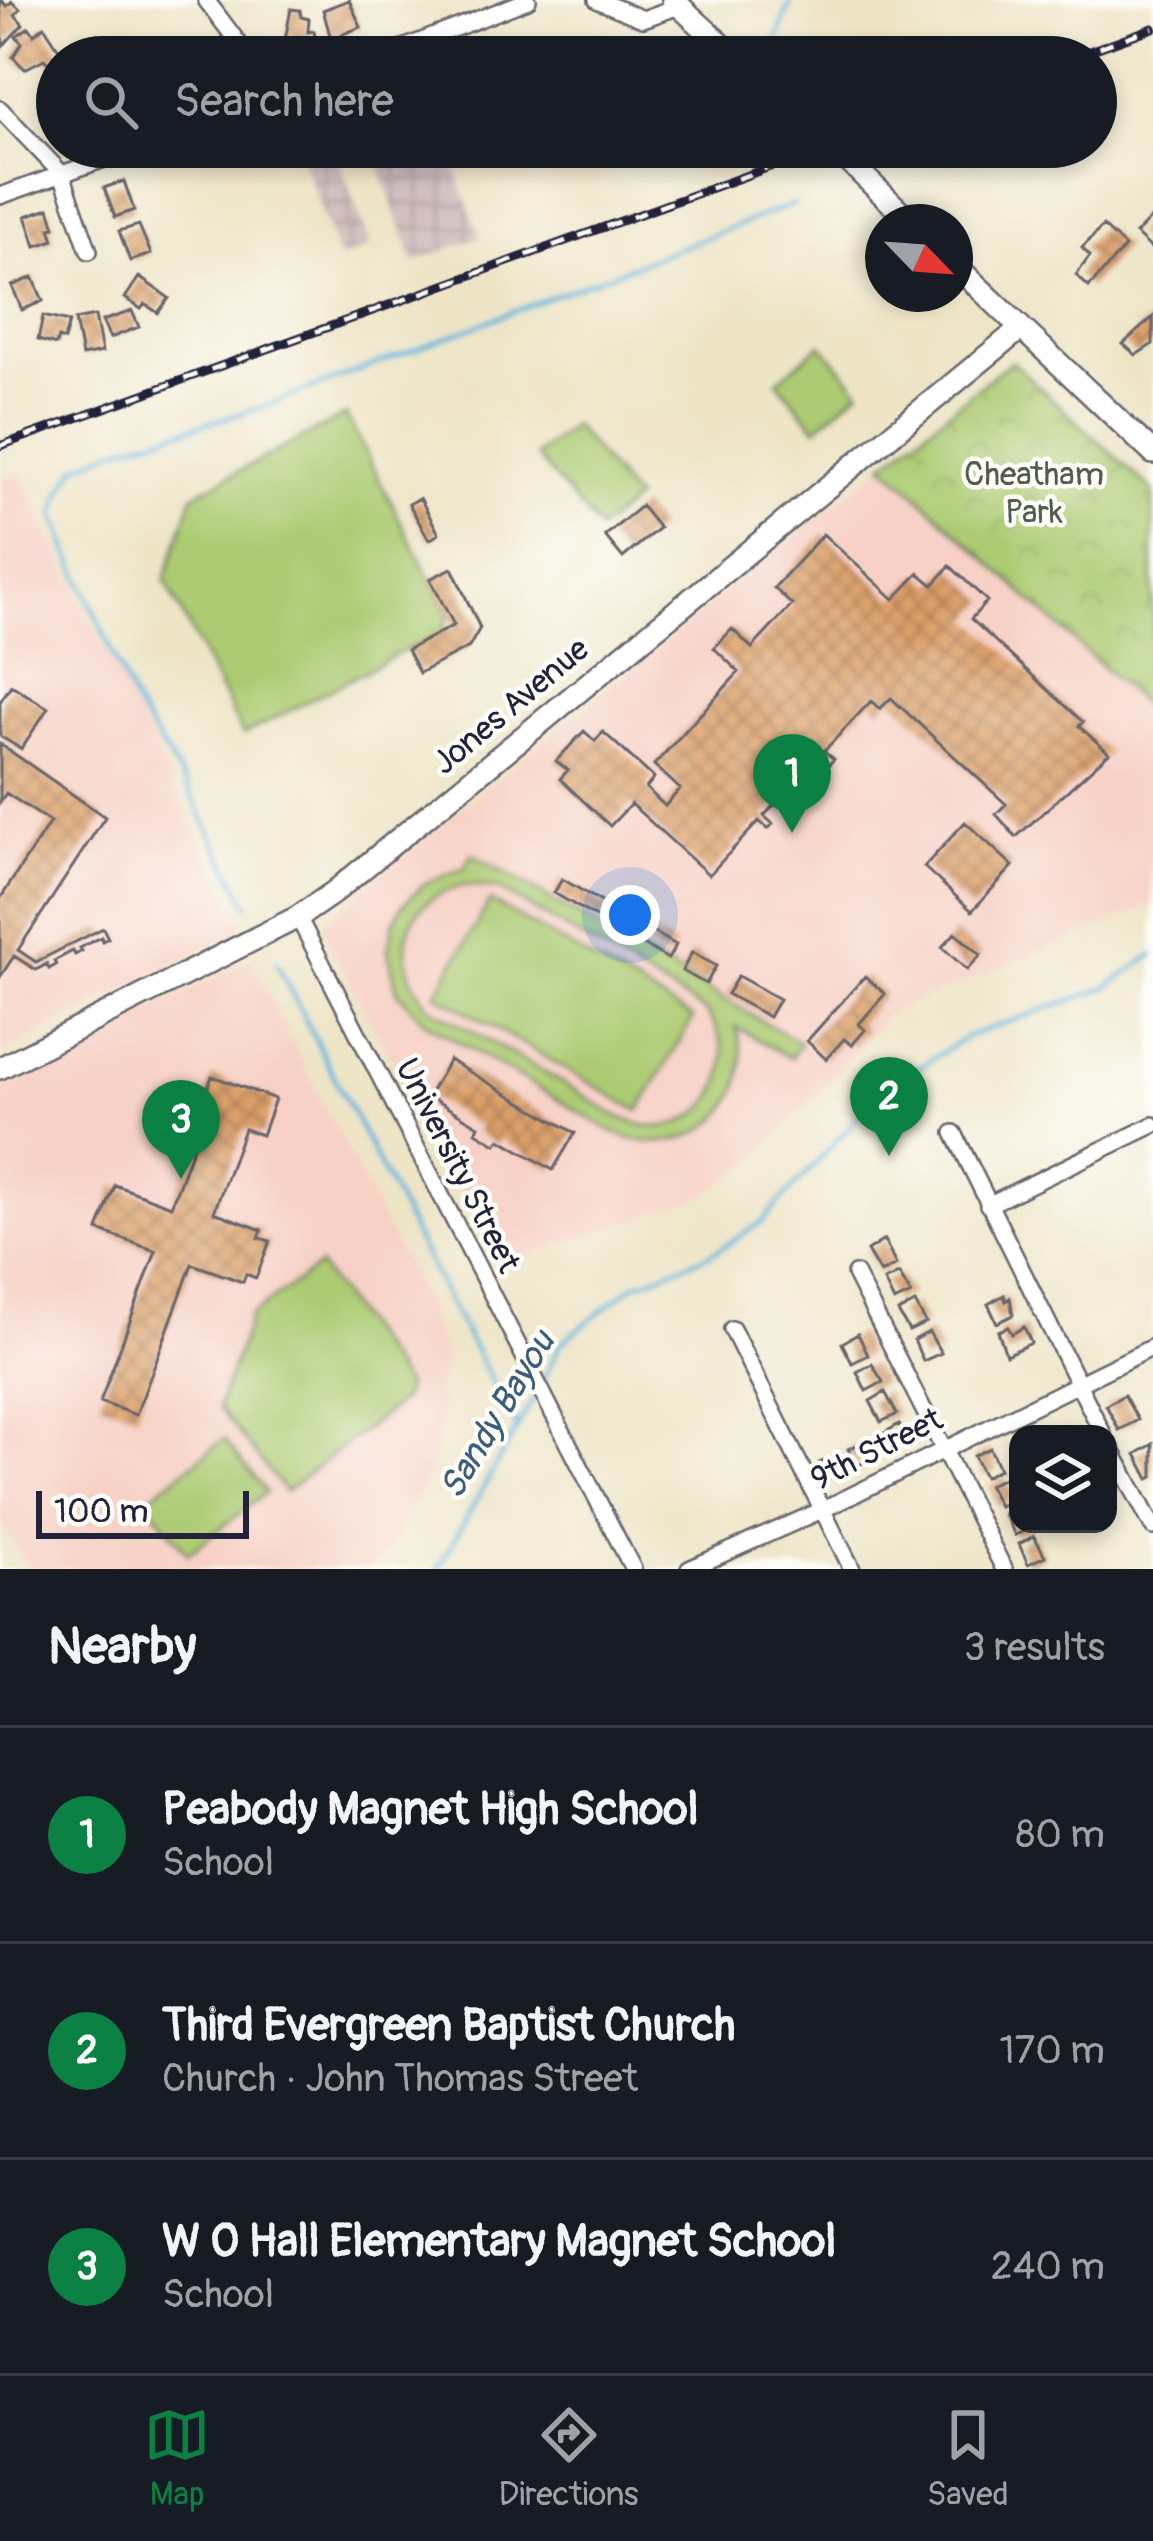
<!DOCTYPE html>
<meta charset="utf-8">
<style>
body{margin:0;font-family:Pangolin,sans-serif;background:#242831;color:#f1f3f6}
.controls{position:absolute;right:36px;bottom:36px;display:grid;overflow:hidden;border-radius:24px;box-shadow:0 6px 18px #0003}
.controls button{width:108px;height:108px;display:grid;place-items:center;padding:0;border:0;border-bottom:3px solid #363941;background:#171b24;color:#f1f3f6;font:60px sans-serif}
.compass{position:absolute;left:865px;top:204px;width:108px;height:108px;border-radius:50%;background:#171b24;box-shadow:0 6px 18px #0003;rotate:115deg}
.scale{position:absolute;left:36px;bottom:30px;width:213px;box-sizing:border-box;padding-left:12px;border:6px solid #22223b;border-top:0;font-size:33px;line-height:42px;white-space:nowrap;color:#22223b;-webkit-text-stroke:9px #fdfcf7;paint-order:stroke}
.you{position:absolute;left:630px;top:915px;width:42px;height:42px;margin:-30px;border:9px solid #fff;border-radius:50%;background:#1a73e8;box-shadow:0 0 0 18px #1a73e833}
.badge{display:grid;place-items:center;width:78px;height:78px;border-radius:50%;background:#0b8043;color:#fff;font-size:39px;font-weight:700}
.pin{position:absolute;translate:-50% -99px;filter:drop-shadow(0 3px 6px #0008)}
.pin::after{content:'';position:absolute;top:63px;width:42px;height:36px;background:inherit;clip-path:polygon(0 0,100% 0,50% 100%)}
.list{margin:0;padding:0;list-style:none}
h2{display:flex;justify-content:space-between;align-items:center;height:156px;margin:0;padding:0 48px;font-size:51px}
h2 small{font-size:39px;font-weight:400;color:#9ea1a6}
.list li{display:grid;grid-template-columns:78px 1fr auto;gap:36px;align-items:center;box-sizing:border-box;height:216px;padding:0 48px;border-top:3px solid #363941}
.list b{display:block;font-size:45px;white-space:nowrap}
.list p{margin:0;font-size:39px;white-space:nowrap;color:#9ea1a6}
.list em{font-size:39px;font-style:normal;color:#9ea1a6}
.icon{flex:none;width:66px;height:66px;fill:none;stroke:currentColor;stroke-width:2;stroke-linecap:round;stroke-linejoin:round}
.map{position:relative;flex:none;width:1153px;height:1569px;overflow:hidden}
.search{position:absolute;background:#171b24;box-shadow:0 6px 18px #0003;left:36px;right:36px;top:36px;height:132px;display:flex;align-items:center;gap:30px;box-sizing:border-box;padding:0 42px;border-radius:66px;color:#9ea1a6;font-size:45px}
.sheet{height:804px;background:#171b24}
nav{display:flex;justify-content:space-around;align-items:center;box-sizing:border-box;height:168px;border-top:3px solid #363941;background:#171b24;font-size:33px;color:#9ea1a6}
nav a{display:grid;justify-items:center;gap:6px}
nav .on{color:#0b8043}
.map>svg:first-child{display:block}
</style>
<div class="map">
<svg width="1153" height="1569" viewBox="0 0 1153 1569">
<defs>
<pattern id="industrial-grid" width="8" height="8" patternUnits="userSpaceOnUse" patternTransform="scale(3)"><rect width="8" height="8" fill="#d2bfbf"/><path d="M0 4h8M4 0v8" fill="none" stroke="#b4a4a5"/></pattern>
<pattern id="park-crowns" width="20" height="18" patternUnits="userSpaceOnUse" patternTransform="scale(3)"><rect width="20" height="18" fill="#accb72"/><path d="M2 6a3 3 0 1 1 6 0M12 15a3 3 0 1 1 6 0" fill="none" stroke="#94ae64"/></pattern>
<pattern id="building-cross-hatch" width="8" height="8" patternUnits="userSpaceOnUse" patternTransform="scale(3)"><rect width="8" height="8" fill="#db9f67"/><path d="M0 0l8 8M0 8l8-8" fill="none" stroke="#b18156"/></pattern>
</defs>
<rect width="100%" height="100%" fill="#fdfcf7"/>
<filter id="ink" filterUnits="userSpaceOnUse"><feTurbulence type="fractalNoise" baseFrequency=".00833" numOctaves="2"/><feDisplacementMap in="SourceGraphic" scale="24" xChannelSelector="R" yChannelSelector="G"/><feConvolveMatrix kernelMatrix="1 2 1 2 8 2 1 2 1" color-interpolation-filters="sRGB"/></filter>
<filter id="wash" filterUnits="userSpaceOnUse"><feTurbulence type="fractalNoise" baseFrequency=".004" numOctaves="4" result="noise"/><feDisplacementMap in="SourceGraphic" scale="48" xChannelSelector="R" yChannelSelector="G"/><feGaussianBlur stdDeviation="2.7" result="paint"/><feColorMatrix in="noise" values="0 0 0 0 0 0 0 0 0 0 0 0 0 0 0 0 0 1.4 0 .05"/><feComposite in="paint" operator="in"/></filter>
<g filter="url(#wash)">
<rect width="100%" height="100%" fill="#eee5c7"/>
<path fill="#f7d1c6" d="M884,464L1153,714V905L887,1014L833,1077L745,1168L700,1198L499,1264L322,928L326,920L519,760Z
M19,472L244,928L0,1054V479Z
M250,959L427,1307L445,1362L438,1389L441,1424L431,1471L389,1549L371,1569H27L0,1519V1086Z"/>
<path fill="url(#industrial-grid)" d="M309,147H334L371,247L339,259L299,151Z
M383,147H448L480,237L414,262L373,150Z"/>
<path fill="url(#park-crowns)" stroke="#677656" stroke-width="3" d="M1011,361L1153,491V714L884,464Z"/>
<path fill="#accb72" stroke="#677656" stroke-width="3" fill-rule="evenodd" d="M821,344L860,390L816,428L777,381Z
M346,415L449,615L442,631L243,735L165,580L193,495Z
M573,425L635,499L599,530L536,456Z
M472,854L800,1043L791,1058L736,1027C764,1107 687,1167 613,1132L426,1023L397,991L388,950L394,921L402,906L425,883L464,868ZM466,885L499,889L706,1012C723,1035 730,1062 717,1089C706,1114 676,1130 649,1126C622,1123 597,1103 575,1090C526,1062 478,1035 430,1007C389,960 400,898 466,885Z
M490,901L693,1018L639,1111L436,994Z
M319,1266L406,1386L402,1400L285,1492L218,1407L251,1315Z
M224,1439L266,1492L188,1554L146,1500Z"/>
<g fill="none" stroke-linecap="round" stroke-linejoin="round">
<path stroke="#5fb5db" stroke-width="4.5" d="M771,57L791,0
M248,905L185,783L135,705L71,558L55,515L62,491L77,467L116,449L264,407L794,204
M277,964L450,1305L518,1429
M542,1382L561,1343L634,1285L711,1254L761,1223L882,1091L968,1036L1106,988L1153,955
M438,1569L537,1392"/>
</g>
<g id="blocks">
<path fill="url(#building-cross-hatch)" d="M0,0L7,6L12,1L20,9L15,15L23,24L3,46Z
M349,0L361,27L331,39L323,10Z
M291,9L300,10L301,17L309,19L308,32L314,31L317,46L284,45Z
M44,26L64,57H57L53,68L44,59L25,69L13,57L22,43L16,36L29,27L34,34Z
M124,181L134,210L115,217L104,188Z
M49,208L55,227L50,228L54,240L36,246L26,216Z
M1153,216V250L1136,234Z
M139,225L151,254L130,261L119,231Z
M1103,226L1125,247L1089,287L1076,275L1090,256L1082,248Z
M33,277L43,301L22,310L12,286Z
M139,277L169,298L158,313L145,304L141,309L125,298Z
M132,311L139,327L110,338L102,321Z
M43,316L69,322L64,340L58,338L56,345L38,340Z
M95,316L102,352L82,356L75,320Z
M1153,317V344L1136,355L1123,344Z
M420,498L439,534L429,540L409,504Z
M641,506L659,528L623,558L605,536Z
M823,534L894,599L919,573L933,585L950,566L987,601L971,619L1083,722L1079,726L1109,753L1016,837L996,814L1006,804L891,698L880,709L871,701L824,751L834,759L824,769L815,761L764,816L773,824L768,829L759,821L709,875L631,804L610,826L560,779L568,770L556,761L584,731L595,741L603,732L654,778L646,788L665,806L680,789L654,765L739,672L714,648L732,629L752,648L792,605L774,588Z
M452,568L480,628L469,647L419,673L407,650L454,625L430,579Z
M11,685L48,708L21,749L0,736V702Z
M0,744L105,817L18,950L36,962L103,928L108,938L102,941L101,937L80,948L82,951L75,955L73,951L54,961L56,965L49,969L47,964L36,970L14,956L0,977V899L50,822L6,793L0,802Z
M965,822L1013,866L972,911L924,867Z
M562,879L676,945L668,959L554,893Z
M955,933L981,955L967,970L942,947Z
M692,952L716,966L706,984L682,971Z
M738,976L779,999L769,1017L727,994Z
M865,976L885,994L859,1024L865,1030L852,1045L844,1039L826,1059L807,1041Z
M449,1060L575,1133L553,1170L500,1139L496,1144L476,1132L479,1126L428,1096Z
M212,1076L275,1099L262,1135L244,1129L214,1212L262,1230L259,1238L270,1241L256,1278L246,1274L243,1282L192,1264L136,1415L100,1402L156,1251L98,1230L115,1185L171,1206L205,1114L199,1112Z
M884,1240L896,1265L880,1273L867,1251Z
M899,1274L911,1294L894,1302L884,1281Z
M1004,1295L1006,1301L1010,1298L1013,1315L997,1323L988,1304Z
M915,1303L926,1323L909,1331L898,1312Z
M1008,1327L1012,1334L1024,1327L1031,1343L1006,1355L998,1331Z
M929,1332L941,1353L923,1361L914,1340Z
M858,1334L868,1355L852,1363L842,1343Z
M872,1364L883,1382L866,1391L857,1372Z
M885,1392L897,1414L881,1422L870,1401Z
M1124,1395L1138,1420L1119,1430L1106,1405Z
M899,1424L907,1441L886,1451L878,1437Z
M870,1439L877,1455L857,1466L848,1449Z
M1153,1444V1477L1149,1479L1136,1454Z
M990,1448L999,1469L984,1477L974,1456Z
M841,1454L848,1469L828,1479L819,1463Z
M1004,1478L1016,1498L999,1506L988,1485Z
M1018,1508V1524L1031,1528L1015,1535L1004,1514Z
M1034,1536L1045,1556L1028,1564L1019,1544Z"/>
</g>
</g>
<g filter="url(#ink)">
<use href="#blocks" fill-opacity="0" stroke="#69666c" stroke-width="3"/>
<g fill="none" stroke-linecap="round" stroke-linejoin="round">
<defs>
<path id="street" d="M206,0L249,57
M597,0L643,19L679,6
M380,57L528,0
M0,109L62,174L89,251
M0,196L138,147
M298,917L633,1569
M954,1133L1103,1434
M988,1205L1153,1125
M855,1274L1004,1569
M732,1329L852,1569
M1108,1443L1153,1527
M689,1569L820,1511L1153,1347"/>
<path id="secondary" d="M673,0L735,57
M834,147L911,222
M955,265L1153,453
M0,1068L298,917L333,893L1020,329"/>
</defs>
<use href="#street" stroke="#69666c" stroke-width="20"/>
<use href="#secondary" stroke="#69666c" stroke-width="26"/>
<use href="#street" stroke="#fff" stroke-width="15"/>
<use href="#secondary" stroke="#fff" stroke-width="21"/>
<defs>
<path id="rail" d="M1073,57L1153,28
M0,446L825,147"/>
</defs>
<use href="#rail" stroke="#22223b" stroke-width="9"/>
<use href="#rail" stroke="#fdfcf7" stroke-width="4.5" stroke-dasharray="14" stroke-linecap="butt"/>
</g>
</g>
<g text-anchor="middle" stroke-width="9" stroke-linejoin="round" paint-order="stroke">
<g font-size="33" fill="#525d4e" stroke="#fdfcf7">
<text x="1034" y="485">Cheatham<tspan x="1034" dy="38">Park</tspan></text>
</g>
<g font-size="33" fill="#22223b" stroke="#fdfcf7">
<text transform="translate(510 705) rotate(-40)" y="12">Jones Avenue</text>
<text transform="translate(459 1165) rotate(63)" y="12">University Street</text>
<text transform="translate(876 1448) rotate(-27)" y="12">9th Street</text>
</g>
<g font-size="36" font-style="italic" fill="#3a5d7b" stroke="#fdfcf7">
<text transform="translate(496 1414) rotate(-59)" y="13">Sandy Bayou</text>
</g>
</g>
</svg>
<div class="controls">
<button><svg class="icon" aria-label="layers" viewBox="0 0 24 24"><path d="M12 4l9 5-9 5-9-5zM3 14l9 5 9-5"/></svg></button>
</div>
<svg class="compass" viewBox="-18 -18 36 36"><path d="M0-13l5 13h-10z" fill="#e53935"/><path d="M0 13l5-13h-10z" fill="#9ea1a6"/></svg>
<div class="scale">100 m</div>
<div class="you"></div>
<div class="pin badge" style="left:792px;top:833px">1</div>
<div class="pin badge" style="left:889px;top:1156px">2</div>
<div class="pin badge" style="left:181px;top:1179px">3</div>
<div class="search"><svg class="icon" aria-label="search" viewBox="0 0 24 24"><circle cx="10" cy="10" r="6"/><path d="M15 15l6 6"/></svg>Search here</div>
</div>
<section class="sheet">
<h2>Nearby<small>3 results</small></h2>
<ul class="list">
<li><span class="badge">1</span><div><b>Peabody Magnet High School</b><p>School</p></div><em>80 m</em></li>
<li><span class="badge">2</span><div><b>Third Evergreen Baptist Church</b><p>Church · John Thomas Street</p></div><em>170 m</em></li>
<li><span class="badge">3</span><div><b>W O Hall Elementary Magnet School</b><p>School</p></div><em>240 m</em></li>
</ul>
</section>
<nav>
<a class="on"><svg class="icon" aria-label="map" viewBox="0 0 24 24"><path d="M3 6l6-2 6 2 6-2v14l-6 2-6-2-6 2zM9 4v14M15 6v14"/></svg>Map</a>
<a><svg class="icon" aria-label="directions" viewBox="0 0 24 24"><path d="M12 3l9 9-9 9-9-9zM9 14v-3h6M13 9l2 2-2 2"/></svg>Directions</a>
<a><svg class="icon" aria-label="saved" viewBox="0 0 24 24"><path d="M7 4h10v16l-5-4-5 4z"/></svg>Saved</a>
</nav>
